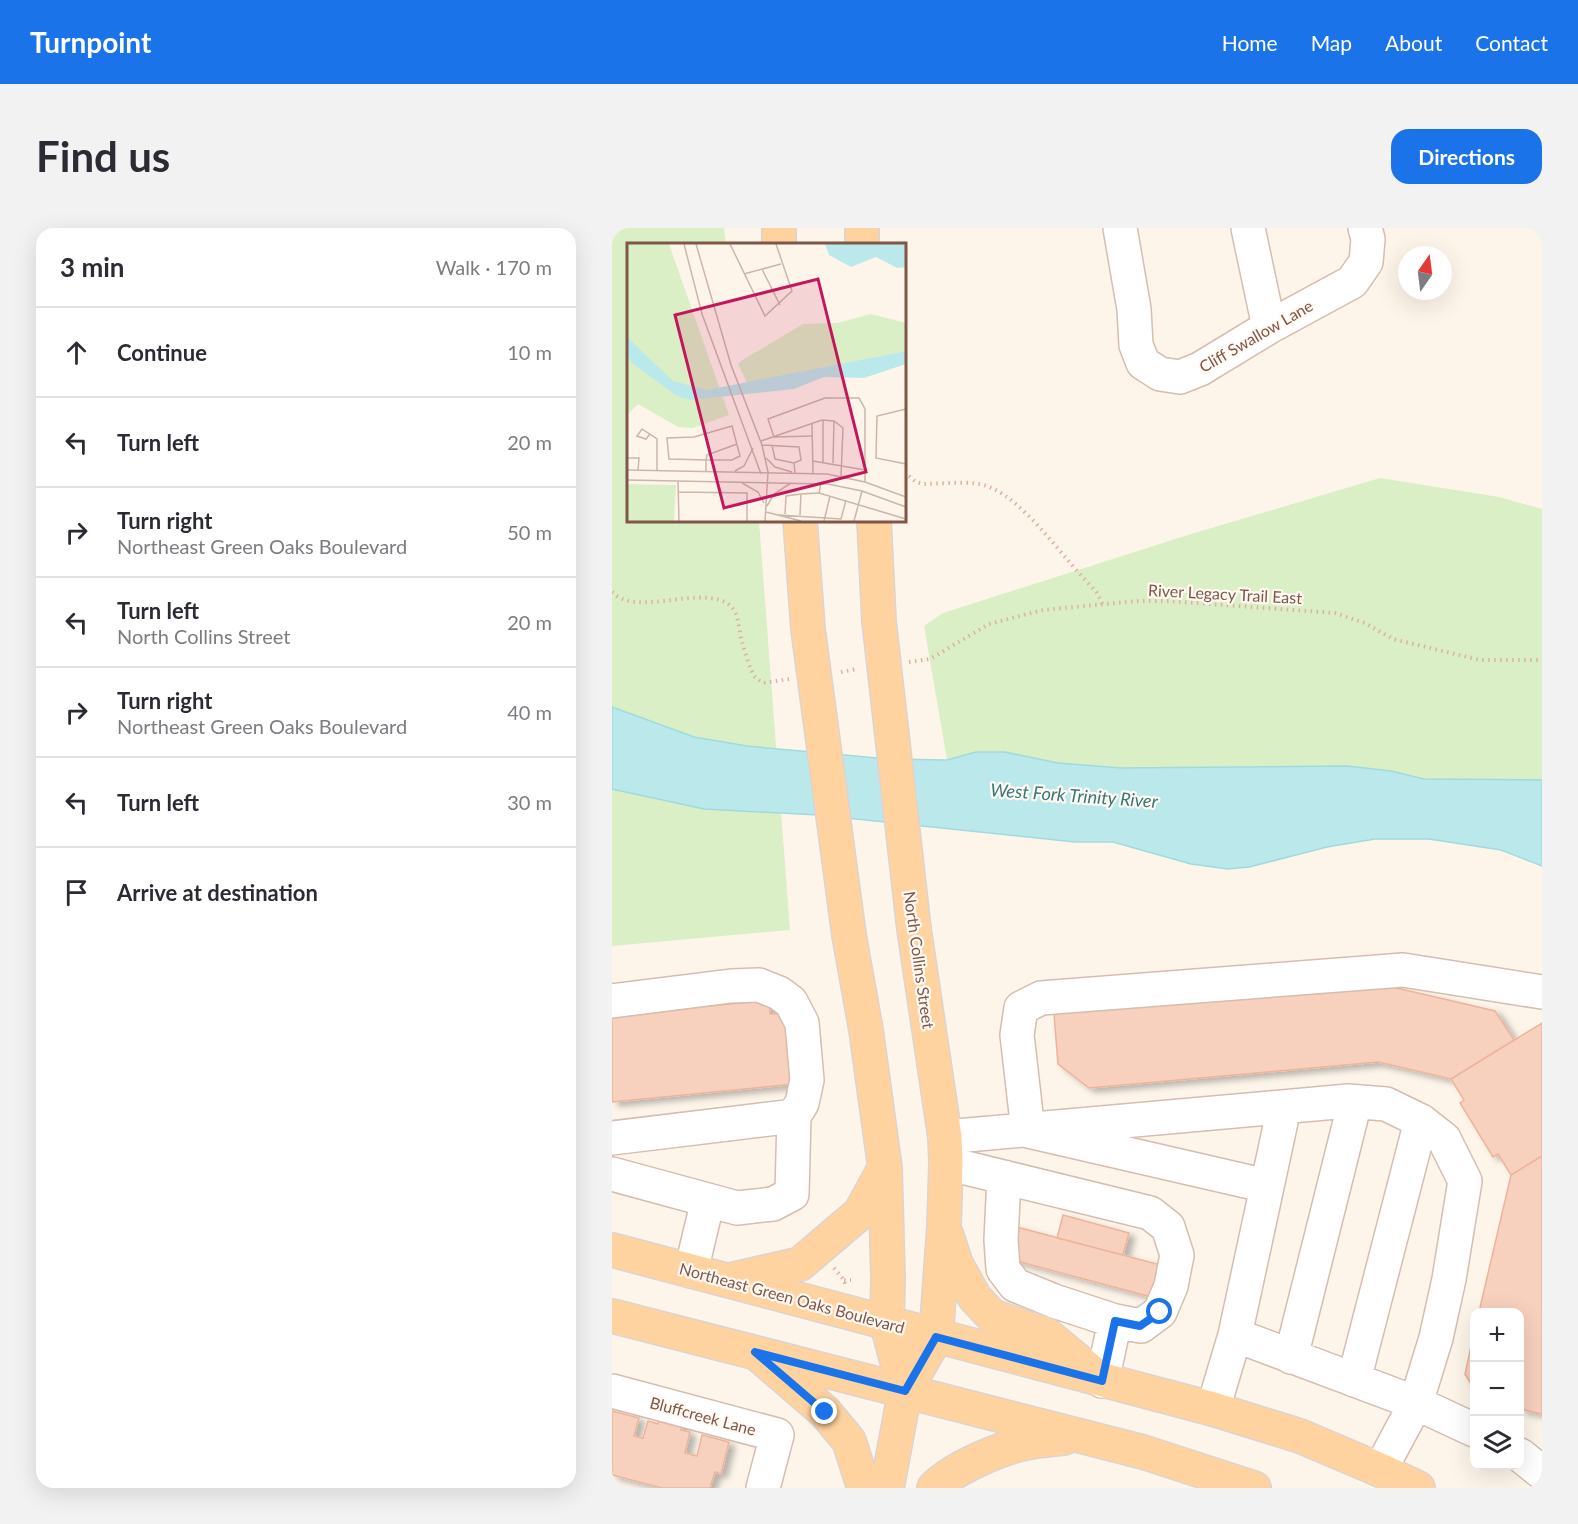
<!DOCTYPE html>
<meta charset="utf-8">
<style>
body{margin:0;font-family:Lato,sans-serif;background:#f2f2f3;color:#2b2b33}
.controls{position:absolute;right:18px;bottom:18px;display:grid;overflow:hidden;border-radius:12px;box-shadow:0 6px 24px #0002}
.controls button{width:54px;height:54px;display:grid;place-items:center;padding:0;border:0;border-bottom:2px solid #e1e1e2;background:#fff;color:#2b2b33;font:30px sans-serif}
.compass{position:absolute;left:786px;top:18px;width:54px;height:54px;border-radius:50%;background:#fff;box-shadow:0 6px 24px #0002;rotate:14deg}
.stop{position:absolute;width:18px;height:18px;margin:-14px;border:4px solid #1a73e8;border-radius:50%;background:#fff}
.stop.end{background:#1a73e8;border-color:#fff;box-shadow:0 2px 6px #0008}
.list{margin:0;padding:0;list-style:none}
h2{display:flex;justify-content:space-between;align-items:center;height:78px;margin:0;padding:0 24px;font-size:26px}
h2 small{font-size:20px;font-weight:400;color:#7c7c81}
.list li{display:grid;grid-template-columns:39px 1fr auto;gap:18px;align-items:center;box-sizing:border-box;height:90px;padding:0 24px;border-top:2px solid #e1e1e2}
.list b{display:block;font-size:22px;white-space:nowrap}
.list p{margin:0;font-size:20px;white-space:nowrap;color:#7c7c81}
.list em{font-size:20px;font-style:normal;color:#7c7c81}
.icon{flex:none;width:33px;height:33px;fill:none;stroke:currentColor;stroke-width:2;stroke-linecap:round;stroke-linejoin:round}
.map{position:relative;flex:none;width:930px;height:1260px;overflow:hidden;border-radius:18px}
header{display:flex;align-items:center;gap:36px;box-sizing:border-box;height:84px;padding:0 30px;background:#1a73e8;color:#fff}
header strong{font-size:28px}
nav{display:flex;gap:33px;margin-inline-start:auto;font-size:21px}
.intro{display:flex;align-items:center;justify-content:space-between;box-sizing:border-box;height:144px;padding:0 36px}
h1{margin:0;font-size:42px}
.button{padding:15px 27px;border-radius:18px;background:#1a73e8;color:#fff;font-size:21px;font-weight:700}
main{display:flex;gap:36px;padding:0 36px}
aside{flex:1;background:#fff;border-radius:18px;box-shadow:0 6px 24px #0002}
.map>svg:first-child{display:block}
</style>
<header>
<strong>Turnpoint</strong>
<nav><a>Home</a><a>Map</a><a>About</a><a>Contact</a></nav>
</header>
<div class="intro"><h1>Find us</h1><a class="button">Directions</a></div>
<main>
<aside>
<h2>3 min<small>Walk · 170 m</small></h2>
<ul class="list">
<li><svg class="icon" aria-label="ahead" viewBox="0 0 24 24"><path d="M12 20V5M6 11l6-6 6 6"/></svg><div><b>Continue</b></div><em>10 m</em></li>
<li><svg class="icon" aria-label="left" viewBox="0 0 24 24"><path d="M17 20v-9H6M10 6l-5 5 5 5"/></svg><div><b>Turn left</b></div><em>20 m</em></li>
<li><svg class="icon" aria-label="right" viewBox="0 0 24 24"><path d="M7 20v-9h11M14 6l5 5-5 5"/></svg><div><b>Turn right</b><p>Northeast Green Oaks Boulevard</p></div><em>50 m</em></li>
<li><svg class="icon" aria-label="left" viewBox="0 0 24 24"><path d="M17 20v-9H6M10 6l-5 5 5 5"/></svg><div><b>Turn left</b><p>North Collins Street</p></div><em>20 m</em></li>
<li><svg class="icon" aria-label="right" viewBox="0 0 24 24"><path d="M7 20v-9h11M14 6l5 5-5 5"/></svg><div><b>Turn right</b><p>Northeast Green Oaks Boulevard</p></div><em>40 m</em></li>
<li><svg class="icon" aria-label="left" viewBox="0 0 24 24"><path d="M17 20v-9H6M10 6l-5 5 5 5"/></svg><div><b>Turn left</b></div><em>30 m</em></li>
<li><svg class="icon" aria-label="arrive" viewBox="0 0 24 24"><path d="M6 21V4h12l-3 4 3 4H6"/></svg><div><b>Arrive at destination</b></div></li>
</ul>
</aside>
<div class="map">
<svg width="930" height="1260" viewBox="0 0 930 1260">
<defs>
<filter id="shadow"><feDropShadow dx="6" dy="4" stdDeviation="3" flood-color="#0004"/></filter>
</defs>
<rect width="100%" height="100%" fill="#fef5ea"/>
<path fill="#daefc5" d="M0,0H112L114,16H16V292L147,293L178,702L0,718Z
M768,250L887,269L930,281V552L812,551L779,543L735,538L509,540L446,535L393,524H364L335,532L312,398L331,385L576,307Z"/>
<path fill="#bbe9eb" stroke="#a0dadf" stroke-width="1.5" d="M0,479L82,509L135,518L276,531L335,532L364,524H393L446,535L509,540L735,538L779,543L812,551L930,552V638L889,622L817,611H763L715,619L637,639L616,641L579,636L501,614H463L206,587L92,581L0,561Z"/>
<path fill="#f7d0be" stroke="#ecb49c" stroke-width="1.5" filter="url(#shadow)" d="M772,757L883,783L902,812L839,851L766,834L477,860L446,836L442,786Z
M157,772L158,786L175,785L183,856L0,874V788Z
M930,795V928L899,947L886,926L881,929L848,875L852,872L839,851Z
M930,928V1186L908,1181V1084H867L899,947Z
M451,987L517,1005L511,1027L445,1010Z
M401,998L556,1039L547,1071L393,1030Z
M862,1104V1161L853,1146Z
M0,1183L27,1190L22,1208L31,1210L36,1193L46,1196L48,1188L71,1194L69,1202L78,1204L73,1225L85,1228L90,1207L117,1214L109,1246L103,1244L98,1260H50L0,1247Z"/>
<g fill="none" stroke-linecap="round" stroke-linejoin="round">
<defs>
<path id="minor" d="M508,0L522,81L524,117L531,135L548,146L568,149L588,141L657,99L740,54L754,34L756,11L753,0
M636,0L657,99
M0,773L119,758L147,757L167,765L179,774L190,795L195,852L190,875L182,888L180,966L161,976L125,980L0,946
M333,909L736,873L774,876L809,893L832,911L853,953L837,1051L824,1110L804,1175L768,1242
M0,910L182,888
M334,935L538,985L556,999L565,1027L559,1058L548,1084L529,1098L503,1093L490,1153
M392,949L389,1012L391,1041L403,1057L442,1073L503,1093
M655,958L416,903L405,807L409,780L429,770L791,742L930,764
M79,1043L96,972
M623,1107L804,1175L862,1202
M679,1129L743,874
M742,1152L809,893
M0,1163L165,1207L151,1260
M601,1181L623,1107L672,880
M908,1227L928,1243"/>
<path id="major" d="M167,0V16
M250,0V16
M188,292L196,401
M262,292L267,393
M237,707L254,802L273,940L276,1050L275,1096L293,1163
M335,1008L344,1036L363,1070L380,1088L435,1107L482,1146
M0,1022L601,1181L688,1208L768,1242L806,1260
M118,1052L188,1036L248,985L272,941
M0,1088L531,1224L642,1260
M149,1129L213,1184L237,1213L252,1260
M275,1260L293,1163L324,1109L332,998L334,935L333,909L302,701
M322,1260C341,1240 393,1218 419,1214C430,1212 441,1211 452,1210"/>
</defs>
<use href="#minor" stroke="#d5bdb0" stroke-width="36"/>
<use href="#major" stroke="#ddd3d0" stroke-width="36"/>
<path stroke="#ddb2a0" stroke-width="4" stroke-dasharray="1.5 4.5" stroke-linecap="butt" d="M297,248L304,254L311,256C329,256 349,253 367,256C400,262 433,306 454,330C464,342 475,354 485,365L491,377
M0,364C24,389 80,359 113,374C128,381 126,401 130,414C133,423 138,443 143,449C145,451 148,453 151,455L177,451
M297,434L318,431L377,396L431,382L525,373H557L723,385L753,395L781,411L868,432H930
M229,444L245,441
M222,1040L232,1052L233,1056
M232,1052H239"/>
<use href="#minor" stroke="#fff" stroke-width="33"/>
<use href="#major" stroke="#ffd3a0" stroke-width="33"/>
<defs>
<path id="major-bridge" d="M267,393L302,701
M196,401L237,707"/>
</defs>
<use href="#major-bridge" stroke="#ddd3d0" stroke-width="36" stroke-linecap="butt"/>
<use href="#major-bridge" stroke="#ffd3a0" stroke-width="33"/>
</g>
<g fill="none" stroke-linecap="round" stroke-linejoin="round">
<path stroke="#1a73e8" stroke-width="8" d="M213,1184L143,1124L293,1163L324,1109L490,1153L503,1093L528,1098L548,1084"/>
</g>
<g text-anchor="middle" stroke-width="4.5" stroke-linejoin="round" paint-order="stroke">
<g font-size="16" fill="#7e5749" stroke="#fff9f2">
<text transform="translate(644 108) rotate(-30)" y="6">Cliff Swallow Lane</text>
<text transform="translate(613 366) rotate(3)" y="6">River Legacy Trail East</text>
<text transform="translate(307 732) rotate(82)" y="6">North Collins Street</text>
<text transform="translate(180 1070) rotate(15)" y="6">Northeast Green Oaks Boulevard</text>
<text transform="translate(91 1188) rotate(15)" y="6">Bluffcreek Lane</text>
</g>
<g font-size="18" font-style="italic" fill="#37767c" stroke="#fff9f2">
<text transform="translate(462 568) rotate(4)" y="6">West Fork Trinity River</text>
</g>
</g>
<g transform="translate(15 15)">
<rect width="279" height="279" fill="#fef5ea"/>
<path d="M0,1H42L102,172L66,185L51,184L11,161L0,172ZM244,71L279,80V108L120,140L111,121L114,118L176,81L210,80ZM0,241L49,242L47,278H0Z" fill="#daefc5"/>
<path d="M198,1H279V24L270,25L249,14L224,24L202,12ZM0,94L46,138L80,147L279,108V121L237,135L197,134L167,146L63,157L50,153L5,120L0,112Z" fill="#bbe9eb"/>
<path fill="none" stroke="#cbb6aa" stroke-width="1.5" d="M57,1L75,71L134,231M69,1L104,122L135,202L141,229L138,278M103,1L138,73L165,48L149,1M135,26L153,62M117,31L154,21M279,166L250,173L249,215L279,221M185,181L186,230M23,191L19,196L10,193L15,186L30,196V227M186,193L147,194L141,176L198,155H232L238,166V239M134,198L195,177L207,178L216,185L214,233M135,202L172,204L174,217L167,220L168,230M145,202L148,216L167,220M0,215H12L11,227M139,215L148,224L165,229M79,217H105L113,213L105,183L67,194L40,195L42,216L79,217V228M79,217L80,212L110,201M186,218L238,227M196,219V177M206,220L207,178M0,227L200,231L238,239L279,254M108,228L117,223L126,205M0,237L201,241L235,248L279,264M51,238L52,278M115,240L131,249L137,260M194,240L192,250L279,276M51,249L120,250V278M140,263L147,251L164,240M139,269L174,278M158,271L159,253L174,251M152,272L214,276L219,257M173,272L174,251L192,250M197,278L203,253M227,278L235,248"/>
<path fill="#c2185b" fill-opacity="0.15" stroke="#c2185b" stroke-width="3" d="M191,36L239,229L97,265L48,72Z"/>
<rect width="279" height="279" fill="none" stroke="#7e5749" stroke-width="3"/>
</g>
</svg>
<div class="controls">
<button>+</button>
<button>−</button>
<button><svg class="icon" aria-label="layers" viewBox="0 0 24 24"><path d="M12 4l9 5-9 5-9-5zM3 14l9 5 9-5"/></svg></button>
</div>
<svg class="compass" viewBox="-18 -18 36 36"><path d="M0-13l5 13h-10z" fill="#e53935"/><path d="M0 13l5-13h-10z" fill="#7c7c81"/></svg>
<div class="stop" style="left:548px;top:1084px"></div>
<div class="stop end" style="left:213px;top:1184px"></div>
</div>
</main>
